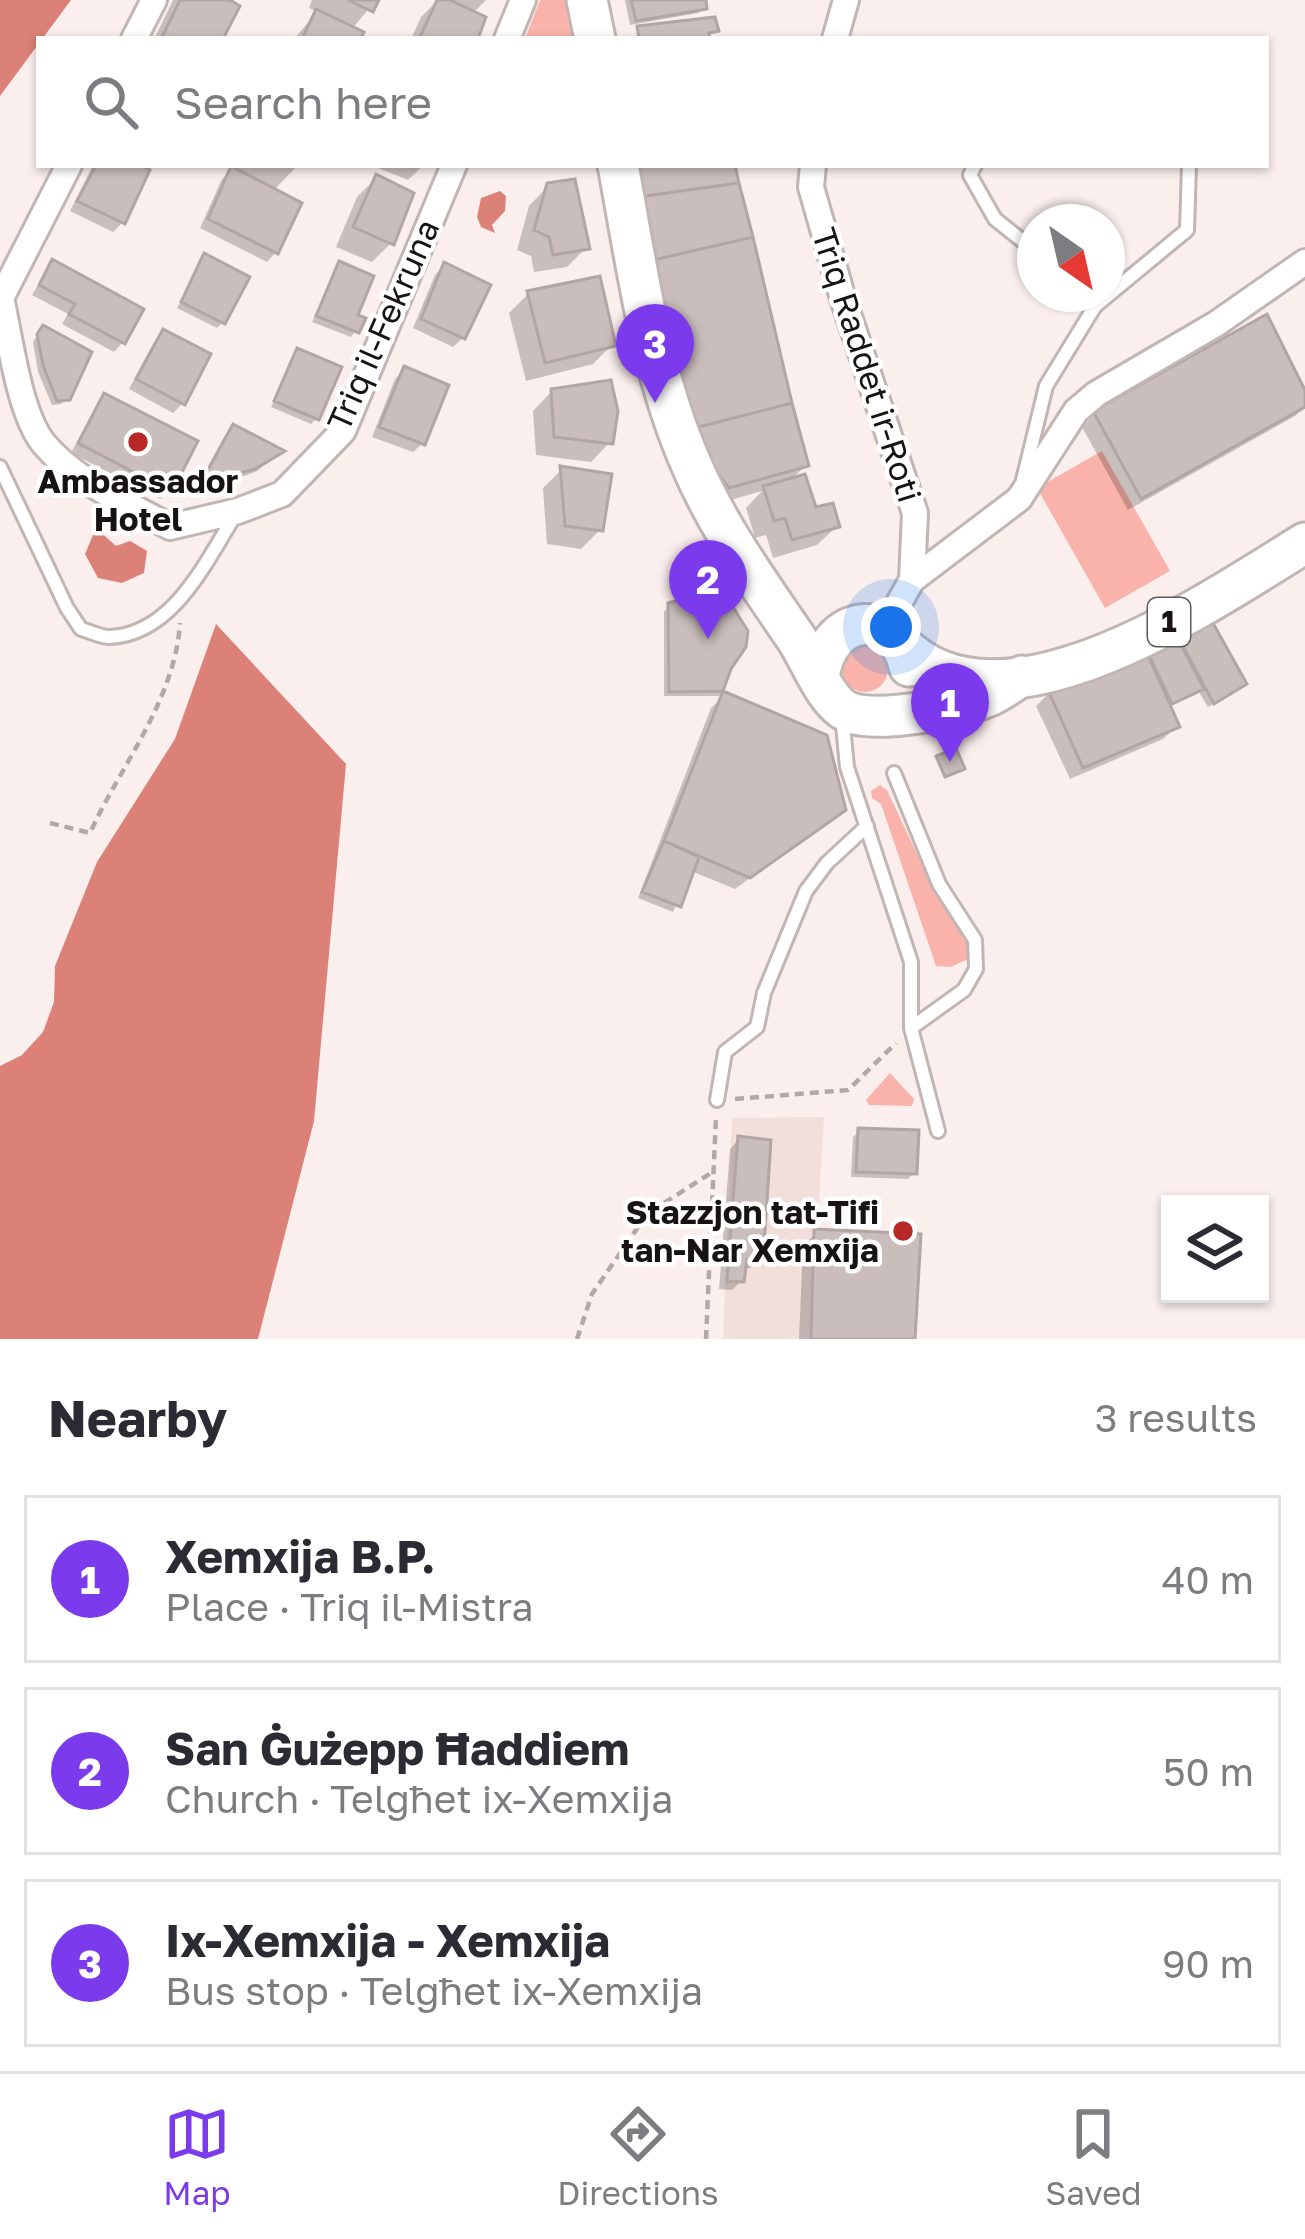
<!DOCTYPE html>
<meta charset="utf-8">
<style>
body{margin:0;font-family:"Golos Text",sans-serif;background:#f2f2f3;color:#2b2b33}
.controls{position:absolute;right:36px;bottom:36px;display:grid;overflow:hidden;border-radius:0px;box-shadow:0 3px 9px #0004}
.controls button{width:108px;height:108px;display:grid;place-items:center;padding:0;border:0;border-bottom:3px solid #e1e1e2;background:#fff;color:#2b2b33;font:60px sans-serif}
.compass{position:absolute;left:1017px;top:204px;width:108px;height:108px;border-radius:50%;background:#fff;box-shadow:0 3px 9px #0004;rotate:146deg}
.you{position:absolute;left:891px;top:627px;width:42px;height:42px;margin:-30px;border:9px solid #fff;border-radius:50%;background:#1a73e8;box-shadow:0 0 0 18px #1a73e833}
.badge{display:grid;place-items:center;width:78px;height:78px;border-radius:50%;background:#7c3aed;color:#fff;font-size:39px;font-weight:700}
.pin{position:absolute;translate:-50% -99px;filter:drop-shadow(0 3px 6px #0008)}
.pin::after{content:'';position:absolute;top:63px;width:42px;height:36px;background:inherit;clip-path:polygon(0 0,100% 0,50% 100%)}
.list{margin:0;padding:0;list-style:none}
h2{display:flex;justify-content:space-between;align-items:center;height:156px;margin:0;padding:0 48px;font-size:51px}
h2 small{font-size:39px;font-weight:400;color:#7c7c81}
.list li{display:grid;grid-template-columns:78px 1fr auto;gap:36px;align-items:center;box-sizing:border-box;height:168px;margin:0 24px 24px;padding:0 24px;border:3px solid #e1e1e2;border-radius:0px}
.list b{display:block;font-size:45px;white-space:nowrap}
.list p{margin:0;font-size:39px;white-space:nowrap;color:#7c7c81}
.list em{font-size:39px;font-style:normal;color:#7c7c81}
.icon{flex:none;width:66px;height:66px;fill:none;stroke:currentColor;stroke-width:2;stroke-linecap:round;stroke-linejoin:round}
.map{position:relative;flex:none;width:1305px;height:1339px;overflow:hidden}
.search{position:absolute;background:#fff;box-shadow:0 3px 9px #0004;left:36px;right:36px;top:36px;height:132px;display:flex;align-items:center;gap:30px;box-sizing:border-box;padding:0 42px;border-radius:0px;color:#7c7c81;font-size:45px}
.sheet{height:732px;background:#fff}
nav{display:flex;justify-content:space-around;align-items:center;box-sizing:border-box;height:168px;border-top:3px solid #e1e1e2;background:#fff;font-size:33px;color:#7c7c81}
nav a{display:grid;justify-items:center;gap:6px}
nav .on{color:#7c3aed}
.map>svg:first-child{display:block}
</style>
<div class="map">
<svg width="1305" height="1339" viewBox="0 0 1305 1339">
<rect width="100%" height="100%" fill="#fbefed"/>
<path fill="#f2dedb" d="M824,1117L811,1339H723L732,1118Z"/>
<path fill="#fab3ab" d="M540,0H566L573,39H525Z
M1102,451L1170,571L1105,608L1037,488Z
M842 669a23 23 0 1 1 46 0a23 23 0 1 1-46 0Z
M880,785L887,790L932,886L970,938L968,959L951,967L936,966L881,804L872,798L871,791Z
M890,1073L914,1099L912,1106L869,1105L866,1100Z"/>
<path fill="#db8177" d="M0,0H71L0,96Z
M500,191L506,196L505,211L492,225L495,233L481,227L477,217L481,198Z
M96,528L116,546L130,541L147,551L144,573L122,583L98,578L85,554Z
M216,624L346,764L314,1121L258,1339H0V1066L22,1055L43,1032L54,1002L55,966L97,862L175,739Z"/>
<path fill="#0003" d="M173,0H229L220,39H154Z
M312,0H376L352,29L357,39H294L317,12L309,8Z
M438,0H486L472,14L475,39H411L421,17Z
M625,0H703L704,8L698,13L630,25Z
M93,165H135L122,223L113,232L70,211Z
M239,165H298L273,191L276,252L267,262L200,228L222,179L231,170L236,173Z
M371,165H424L408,180Z
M732,165L806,465L789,482L814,510L837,526L817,545L773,558L766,535L755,538L746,508L762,491L709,506Z
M376,178L391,243L372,262L336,247L357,197Z
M548,186L586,248L567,267L534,272L531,256L517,250L529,206Z
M205,256L223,322L217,328L177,308Z
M52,262L123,342L114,352L62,324L68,314L32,295Z
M340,265L356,331L351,337L312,322Z
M444,265L463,338L453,347L413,328L435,275Z
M528,294L612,345L593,364L526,381L509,313Z
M164,333L183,403L173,413L129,389L154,342Z
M38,334L67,398L61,404L52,405L38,372L33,342Z
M298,351L317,418L311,424L271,407Z
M405,369L423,443L413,452L372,437L395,379Z
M552,391L610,442L591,462L536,455L533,411Z
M105,396L169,490L160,499L71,453L96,406Z
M1305,397V406L1295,416L1128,510L1082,427L1095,414Z
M234,428L280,452L257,471L216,487L195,490L224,437Z
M562,469L600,530L581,549L547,544L543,488Z
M685,589L728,668L718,692L824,737L843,809L735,889L691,871L673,912L638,898L711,708L723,696H664V611L679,603V595Z
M1208,620L1238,689L1208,707L1199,692L1167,707L1176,727L1163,739L1070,779L1036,706L1049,693Z
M859,1131L914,1173L908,1179L851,1177L853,1137Z
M739,1139L760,1258L750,1268H743L742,1280L732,1290L719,1289L730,1149Z
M816,1233L918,1237L912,1339H799L803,1246Z"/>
<path fill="#cabebc" stroke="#b2a6a5" stroke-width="3" d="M180,0H230L240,6L223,39H161Z
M348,0H379L373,12Z
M437,0H450L486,17L478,39H419Z
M631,0H706L707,9L636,21Z
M316,9L364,32L361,39H302Z
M715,17L719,31L709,33L710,39H639L637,26Z
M96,165H141L150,170L125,224L77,201Z
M631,165H735L739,183L638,197Z
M231,166L302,203L278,254L208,219Z
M376,174L414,193L394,245L353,227Z
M575,179L590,249L553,255L549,237L534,230L547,183Z
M739,183L753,237L649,261L638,197Z
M753,237L792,403L695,428L650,286L649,261Z
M204,253L250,277L225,324L181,302Z
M52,259L144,309L125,344L69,314L75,304L39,285Z
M339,261L374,276L358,315L366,318L359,333L316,316Z
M444,262L491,285L465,339L421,319Z
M600,276L616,346L545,363L527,291Z
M1267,314L1305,390V407L1141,499L1093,411Z
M43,325L92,352L70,400L57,401L43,365L37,334Z
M163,329L211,354L185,405L136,379Z
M297,348L342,367L319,420L274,401Z
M404,366L449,385L425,445L379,427Z
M611,380L618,411L613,444L554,437L551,389Z
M104,393L198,441L172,492L78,443Z
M792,403L809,466L729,488L711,464L695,428Z
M233,424L285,451L255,469L201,483Z
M560,466L612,474L603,531L565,526Z
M805,474L816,507L833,503L840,527L792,540L785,518L774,521L763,486Z
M684,586L721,588L748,631L746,647L731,669L723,691L669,692L668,603L683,599Z
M1209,616L1247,684L1214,704L1177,635Z
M1176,635L1204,689L1172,704L1146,649Z
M1145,649L1180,727L1083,768L1048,690Z
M723,691L827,735L846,810L750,878L664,841Z
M956,748L965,769L945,777L936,756Z
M664,841L699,857L681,907L642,892Z
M858,1128L919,1130L917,1174L856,1172Z
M738,1136L771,1140L763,1260H747L744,1282L727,1281Z
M814,1229L921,1234L915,1339H811Z"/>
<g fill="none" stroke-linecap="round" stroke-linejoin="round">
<defs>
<path id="lane" d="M975,165L970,175L995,219L1035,251
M0,467L67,608L81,629C89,631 100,637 109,637C174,635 207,559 237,512
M1023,480L1046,386L1095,306L1187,230L1189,165
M842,715L847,767L911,962V1028L938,1131
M894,773L939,884L975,940L976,969L964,990L911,1028
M717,1100L725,1052L757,1027L764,993L806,891L827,863L867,826"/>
<path id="street" d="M134,39L154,0
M507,39L523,0
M835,39L846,0
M69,165L1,298C10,337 19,414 44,444C76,482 127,503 170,527L238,511L282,494L343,431L454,165
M813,165L811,187L843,299L915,513L912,580L883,631
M912,580L1019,499L1076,411L1096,394L1216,324L1305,262"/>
<path id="primary" d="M587,0L595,39
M618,165C637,266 650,371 692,466C719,529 758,582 796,638C809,657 826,703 848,712C877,724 961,708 991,695C1002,690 1012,682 1022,676
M899,642C997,749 1211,601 1305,543
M819,677C828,611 896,607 909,666"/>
</defs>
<use href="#lane" stroke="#c1b6b4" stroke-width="18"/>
<use href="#street" stroke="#c1b6b4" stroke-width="30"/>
<use href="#primary" stroke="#c1b6b4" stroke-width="45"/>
<path stroke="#b2a9a7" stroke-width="4.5" stroke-dasharray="9 6" stroke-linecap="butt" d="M50,823L90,833C121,765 175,700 180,623
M735,1099L848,1090L896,1043
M577,1339L592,1294L647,1214L714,1171
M706,1339L716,1117"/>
<use href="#lane" stroke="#fff" stroke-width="12"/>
<use href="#street" stroke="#fff" stroke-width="24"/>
<use href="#primary" stroke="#fff" stroke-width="39"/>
</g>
<g fill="#b72827" stroke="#fff" stroke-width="4.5">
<circle cx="138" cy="442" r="12"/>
<circle cx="903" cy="1231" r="12"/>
</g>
<g text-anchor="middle" stroke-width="9" stroke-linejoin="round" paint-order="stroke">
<rect fill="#fff" stroke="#5d5a5a" stroke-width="3" x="1148" y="598" width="42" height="48" rx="9"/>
<g font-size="30" font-weight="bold" fill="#171313">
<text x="1169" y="632">1</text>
</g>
<g font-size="33" fill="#171313" stroke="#fff">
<text transform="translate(383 325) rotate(-66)" y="12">Triq il-Fekruna</text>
<text transform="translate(867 365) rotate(72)" y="12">Triq Raddet ir-Roti</text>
</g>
<g font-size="33" font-weight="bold" fill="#171313" stroke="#fff">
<text x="138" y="493">Ambassador<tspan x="138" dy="38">Hotel</tspan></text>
<text x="879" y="1224" text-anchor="end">Stazzjon tat-Tifi<tspan x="879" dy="38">tan-Nar Xemxija</tspan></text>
</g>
</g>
</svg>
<div class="controls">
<button><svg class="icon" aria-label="layers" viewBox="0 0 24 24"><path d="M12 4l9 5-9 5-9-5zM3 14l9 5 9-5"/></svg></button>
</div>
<svg class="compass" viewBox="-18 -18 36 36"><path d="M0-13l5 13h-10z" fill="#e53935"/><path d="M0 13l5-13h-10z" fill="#7c7c81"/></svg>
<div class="you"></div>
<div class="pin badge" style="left:950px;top:762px">1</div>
<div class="pin badge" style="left:708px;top:639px">2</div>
<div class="pin badge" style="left:655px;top:403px">3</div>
<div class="search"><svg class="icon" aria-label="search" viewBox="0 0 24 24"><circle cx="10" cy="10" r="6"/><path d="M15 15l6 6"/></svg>Search here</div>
</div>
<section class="sheet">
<h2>Nearby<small>3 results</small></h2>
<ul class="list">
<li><span class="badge">1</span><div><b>Xemxija B.P.</b><p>Place · Triq il-Mistra</p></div><em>40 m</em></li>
<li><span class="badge">2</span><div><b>San Ġużepp Ħaddiem</b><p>Church · Telgħet ix-Xemxija</p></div><em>50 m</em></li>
<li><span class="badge">3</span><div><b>Ix-Xemxija - Xemxija</b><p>Bus stop · Telgħet ix-Xemxija</p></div><em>90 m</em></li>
</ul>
</section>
<nav>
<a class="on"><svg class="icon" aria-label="map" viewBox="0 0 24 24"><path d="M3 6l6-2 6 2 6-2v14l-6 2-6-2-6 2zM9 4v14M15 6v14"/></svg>Map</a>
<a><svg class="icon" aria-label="directions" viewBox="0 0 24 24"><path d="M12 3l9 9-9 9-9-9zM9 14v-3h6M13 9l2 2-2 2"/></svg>Directions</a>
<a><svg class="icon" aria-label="saved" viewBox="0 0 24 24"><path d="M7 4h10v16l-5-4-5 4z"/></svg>Saved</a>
</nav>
